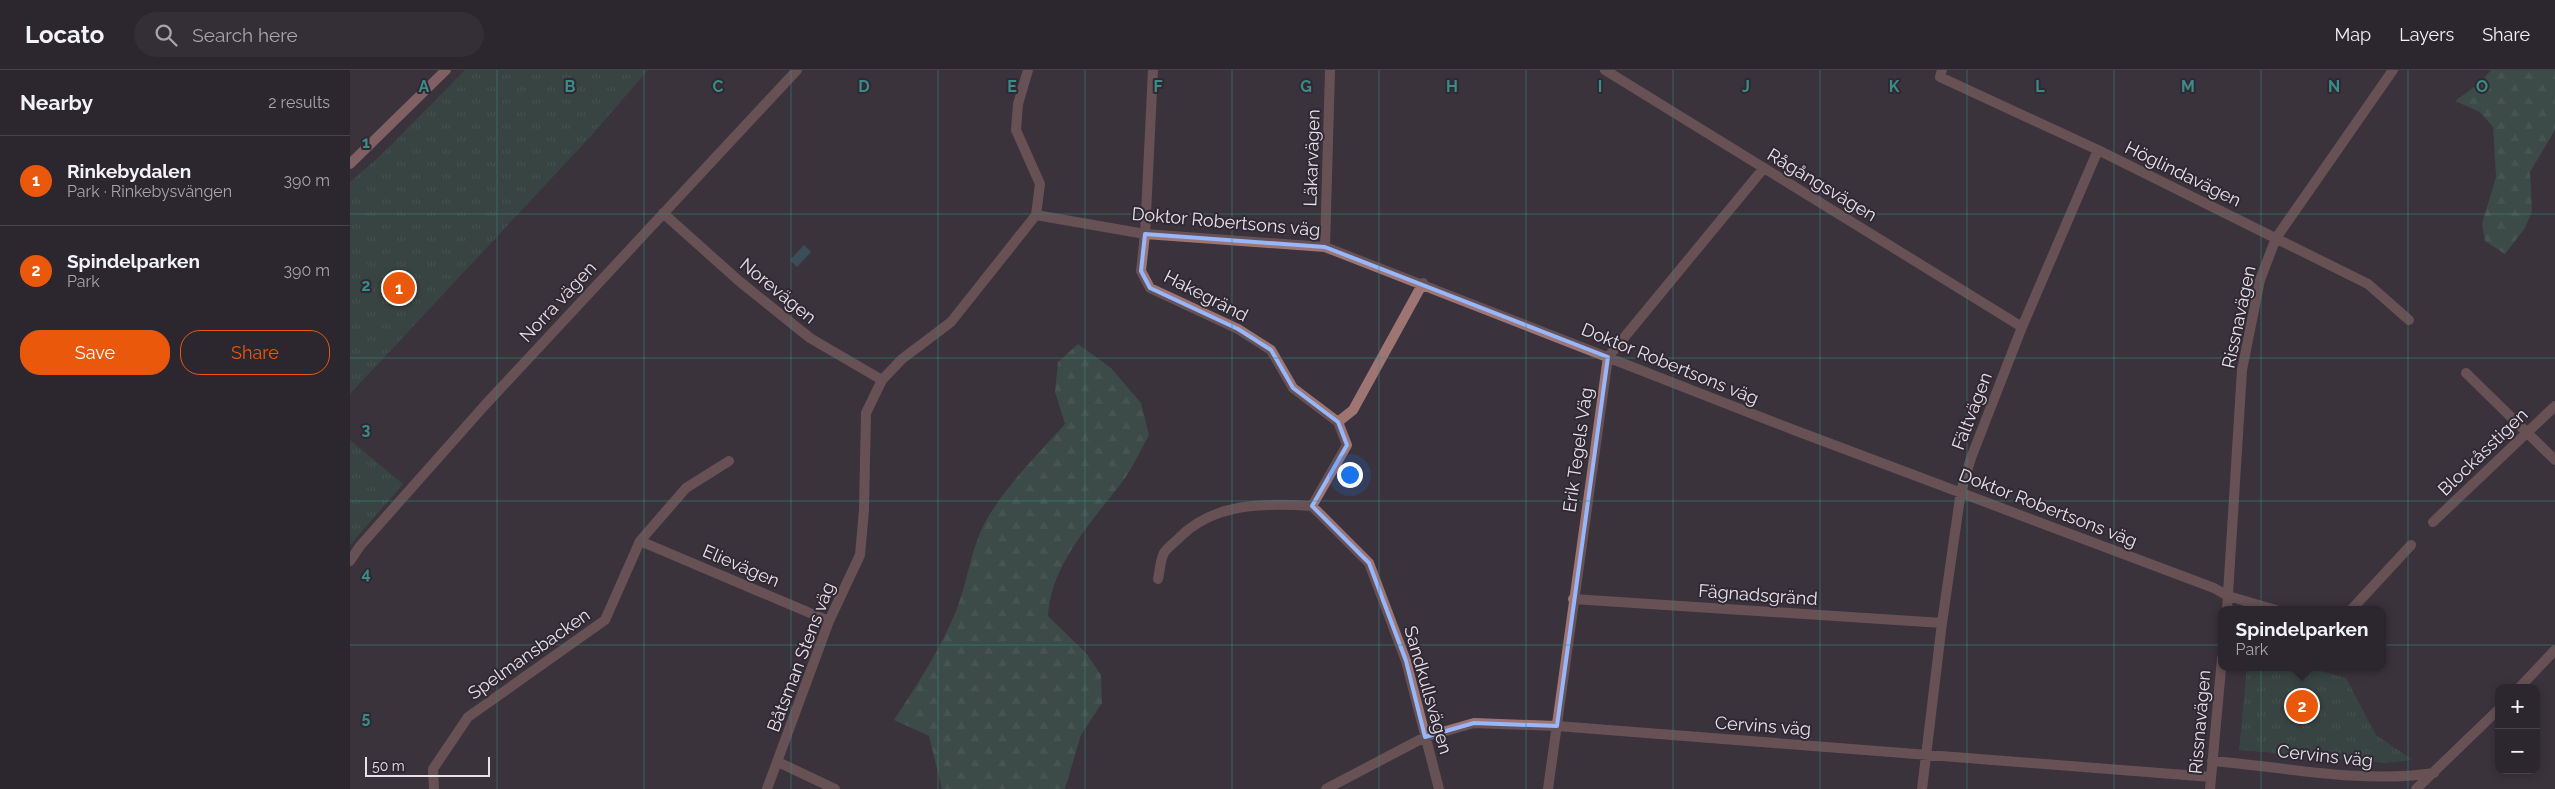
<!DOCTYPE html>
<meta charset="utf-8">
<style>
body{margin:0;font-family:Raleway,sans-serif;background:#342e36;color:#f1f3f6}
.controls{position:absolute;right:15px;bottom:15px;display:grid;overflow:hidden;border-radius:10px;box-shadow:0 2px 8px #0003}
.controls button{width:45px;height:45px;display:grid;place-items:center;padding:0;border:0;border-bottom:1px solid #48434a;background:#2c262e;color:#f1f3f6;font:25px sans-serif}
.scale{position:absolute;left:15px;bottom:12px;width:125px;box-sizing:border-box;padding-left:5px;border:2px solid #e6e2e9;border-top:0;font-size:14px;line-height:18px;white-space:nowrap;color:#e6e2e9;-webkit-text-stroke:4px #302933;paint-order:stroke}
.you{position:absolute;left:999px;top:404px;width:18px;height:18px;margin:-12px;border:4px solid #fff;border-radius:50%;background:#1a73e8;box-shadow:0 0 0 8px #1a73e833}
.badge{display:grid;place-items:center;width:32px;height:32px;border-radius:50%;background:#ea580c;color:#fff;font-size:16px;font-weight:700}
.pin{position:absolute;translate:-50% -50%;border:2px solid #fff;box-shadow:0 1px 5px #0006}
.popup{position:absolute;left:1868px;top:536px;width:168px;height:65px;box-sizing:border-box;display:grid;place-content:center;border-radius:10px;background:#2c262e;filter:drop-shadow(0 1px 4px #0005);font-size:16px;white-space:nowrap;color:#a6a5aa}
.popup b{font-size:19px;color:#f1f3f6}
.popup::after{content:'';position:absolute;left:50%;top:100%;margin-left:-10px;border:10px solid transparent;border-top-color:#2c262e}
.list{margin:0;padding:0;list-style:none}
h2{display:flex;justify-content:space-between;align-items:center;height:65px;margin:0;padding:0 20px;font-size:21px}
h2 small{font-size:16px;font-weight:400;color:#a6a5aa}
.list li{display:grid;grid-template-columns:32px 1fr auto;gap:15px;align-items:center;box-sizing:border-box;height:90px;padding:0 20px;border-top:1px solid #48434a}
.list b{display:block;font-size:19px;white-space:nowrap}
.list p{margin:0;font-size:16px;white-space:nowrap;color:#a6a5aa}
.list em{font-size:16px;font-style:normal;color:#a6a5aa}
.actions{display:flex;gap:10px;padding:15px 20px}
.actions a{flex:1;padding:11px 0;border:1px solid #ea580c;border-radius:20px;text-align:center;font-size:18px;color:#ea580c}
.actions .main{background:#ea580c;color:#fff}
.icon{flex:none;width:28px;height:28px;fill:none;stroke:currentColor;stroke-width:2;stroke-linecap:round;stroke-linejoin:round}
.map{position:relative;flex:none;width:2205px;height:719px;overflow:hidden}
header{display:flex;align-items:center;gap:30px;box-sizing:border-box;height:70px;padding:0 25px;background:#2c262e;border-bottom:1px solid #48434a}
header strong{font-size:24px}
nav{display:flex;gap:28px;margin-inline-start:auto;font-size:18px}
.search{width:350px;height:45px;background:#342e36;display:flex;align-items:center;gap:12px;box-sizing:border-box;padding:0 18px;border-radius:28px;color:#a6a5aa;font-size:19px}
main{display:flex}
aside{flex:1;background:#2c262e}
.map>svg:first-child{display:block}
</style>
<header>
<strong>Locato</strong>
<div class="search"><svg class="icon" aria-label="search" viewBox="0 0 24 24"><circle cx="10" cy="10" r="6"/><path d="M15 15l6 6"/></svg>Search here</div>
<nav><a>Map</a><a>Layers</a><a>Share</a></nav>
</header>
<main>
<aside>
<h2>Nearby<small>2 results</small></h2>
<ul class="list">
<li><span class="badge">1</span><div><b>Rinkebydalen</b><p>Park · Rinkebysvängen</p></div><em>390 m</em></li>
<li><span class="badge">2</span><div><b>Spindelparken</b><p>Park</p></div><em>390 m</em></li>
</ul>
<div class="actions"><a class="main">Save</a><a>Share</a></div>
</aside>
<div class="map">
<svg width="2205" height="719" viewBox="0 0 2205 719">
<defs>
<pattern id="grass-tufts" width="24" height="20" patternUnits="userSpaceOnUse" patternTransform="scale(1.25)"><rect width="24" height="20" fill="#355a49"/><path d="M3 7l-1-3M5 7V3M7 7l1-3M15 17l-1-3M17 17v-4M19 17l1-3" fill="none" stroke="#527163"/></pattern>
<pattern id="forest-firs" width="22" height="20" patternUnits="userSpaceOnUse" patternTransform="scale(1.25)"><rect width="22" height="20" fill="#3e6856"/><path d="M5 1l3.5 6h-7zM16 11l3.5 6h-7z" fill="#5a7d6e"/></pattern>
</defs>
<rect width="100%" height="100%" fill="#3a333d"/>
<path fill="url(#grass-tufts)" d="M115,0H298L241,66L0,324V112L31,85Z
M0,370L53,414L0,475Z
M1897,597H1967V600L1996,608L2026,665L2063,690L2036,693L1889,680Z"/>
<path fill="url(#forest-firs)" d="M2141,0H2205V60L2180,102L2182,141L2175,158L2155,184L2135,171L2132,154L2146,107L2143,57L2130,42L2105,31L2130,13Z
M728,274L761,298L791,333L799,365C791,379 784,395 775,408C745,449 701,492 698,546L736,583L751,605L752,633L731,665L715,719H592L579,666L544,650C567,615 590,580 606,541C618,511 621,476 638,447C659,412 688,384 715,354L705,322L708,292Z"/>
<path fill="#3e6d7b" d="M454,175L461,182L447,197L440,190Z"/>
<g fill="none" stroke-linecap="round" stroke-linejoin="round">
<path stroke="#9e7573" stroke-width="10" d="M803,0L795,164L791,201L800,218L888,259L921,280L943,318L988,352
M1255,0L1672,257
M1592,0L1590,7L1748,80L2018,214L2059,250
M313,143L389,211L460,268L532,310
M686,145L795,164L975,177L1444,360L1864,518L1878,526L1926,540
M975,177L980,0
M2116,303L2205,390
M962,436L1019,493L1056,591L1089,719
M2083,452L2205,336
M290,471L479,551
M0,491L10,476L135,335L447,0
M808,509C810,501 810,490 814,483C817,478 824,473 828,469C863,432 915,433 962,436L997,375L988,352L1003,340L1073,213
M1223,529L1592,553
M1877,540L1892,300L1910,210L1926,168L2043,0
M2001,540L2061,475
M2169,618L2205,580
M1862,691C1936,697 2011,714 2084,703
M428,692L485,719
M84,719L83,699L118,647L255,550L290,471L336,418L379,391
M417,719L479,551L510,485L514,440L516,343L532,310L552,289L601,252L686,145L690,114L666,60L668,34L678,0
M976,719L1075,667L1124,653L1207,656L1861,707
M1198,719L1258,287L1413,99
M1572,719L1592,553L1611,421L1621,388L1672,257L1748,80
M1860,719L1872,588
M2066,719L2149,639"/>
<path stroke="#d89795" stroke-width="10" d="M0,94L96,0"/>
</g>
<path d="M0 0H2205V719H0ZM795,164L975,177L1258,287L1207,656L1124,653L1075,667L1056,591L1019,493L962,436L997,375L988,352L943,318L921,280L888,259L800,218L791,201Z" fill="#3a333d" fill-opacity=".55" fill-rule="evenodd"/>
<path fill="none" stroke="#96b6fd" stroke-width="4" stroke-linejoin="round" d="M795,164L975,177L1258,287L1207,656L1124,653L1075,667L1056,591L1019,493L962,436L997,375L988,352L943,318L921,280L888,259L800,218L791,201Z"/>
<path fill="none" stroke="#3a8c87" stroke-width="1" stroke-opacity="0.55" d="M147,0V719M294,0V719M441,0V719M588,0V719M735,0V719M882,0V719M1029,0V719M1176,0V719M1323,0V719M1470,0V719M1617,0V719M1764,0V719M1911,0V719M2058,0V719M0,144H2205M0,288H2205M0,431H2205M0,575H2205"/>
<g text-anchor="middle" stroke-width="4" stroke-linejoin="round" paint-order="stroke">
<g font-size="18" fill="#e6e2e9" stroke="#302933">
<text transform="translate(962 88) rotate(-88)" y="6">Läkarvägen</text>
<text transform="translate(1833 104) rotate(26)" y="6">Höglindavägen</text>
<text transform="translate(1472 115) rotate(31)" y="6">Rågångsvägen</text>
<text transform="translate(876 152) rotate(5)" y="6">Doktor Robertsons väg</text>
<text transform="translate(428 221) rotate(39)" y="6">Norevägen</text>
<text transform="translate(856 226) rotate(27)" y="6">Hakegränd</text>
<text transform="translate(208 232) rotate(-47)" y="6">Norra vägen</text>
<text transform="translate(1889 247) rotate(-78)" y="6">Rissnavägen</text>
<text transform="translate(1320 294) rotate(22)" y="6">Doktor Robertsons väg</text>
<text transform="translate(1622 341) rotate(-69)" y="6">Fältvägen</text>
<text transform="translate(1228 380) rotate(-82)" y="6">Erik Tegels Väg</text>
<text transform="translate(2133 382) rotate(-44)" y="6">Blockåsstigen</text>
<text transform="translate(1698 438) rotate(21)" y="6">Doktor Robertsons väg</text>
<text transform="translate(391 496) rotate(23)" y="6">Elievägen</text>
<text transform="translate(1408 525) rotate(4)" y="6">Fägnadsgränd</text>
<text transform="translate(179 584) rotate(-35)" y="6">Spelmansbacken</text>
<text transform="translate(451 587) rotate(-69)" y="6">Båtsman Stens väg</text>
<text transform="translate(1078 620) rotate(74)" y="6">Sandkullsvägen</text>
<text transform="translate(1850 652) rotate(-85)" y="6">Rissnavägen</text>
<text transform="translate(1413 656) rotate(4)" y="6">Cervins väg</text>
<text transform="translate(1975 686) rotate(6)" y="6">Cervins väg</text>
</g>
</g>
<g font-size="16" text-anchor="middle" font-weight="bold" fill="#3a8c87" stroke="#302933" stroke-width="4" stroke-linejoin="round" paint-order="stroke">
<text x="74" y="22">A</text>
<text x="220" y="22">B</text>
<text x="368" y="22">C</text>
<text x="514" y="22">D</text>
<text x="662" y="22">E</text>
<text x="808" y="22">F</text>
<text x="956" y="22">G</text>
<text x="1102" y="22">H</text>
<text x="1250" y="22">I</text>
<text x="1396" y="22">J</text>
<text x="1544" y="22">K</text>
<text x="1690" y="22">L</text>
<text x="1838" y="22">M</text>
<text x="1984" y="22">N</text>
<text x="2132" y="22">O</text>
<text x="16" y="78">1</text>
<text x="16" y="221">2</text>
<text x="16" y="365">3</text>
<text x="16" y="509">4</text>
<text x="16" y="653">5</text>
</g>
</svg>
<div class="controls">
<button>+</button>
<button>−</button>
</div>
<div class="scale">50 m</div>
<div class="you"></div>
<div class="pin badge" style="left:49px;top:218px">1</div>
<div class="pin badge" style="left:1952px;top:636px">2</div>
<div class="popup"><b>Spindelparken</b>Park</div>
</div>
</main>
